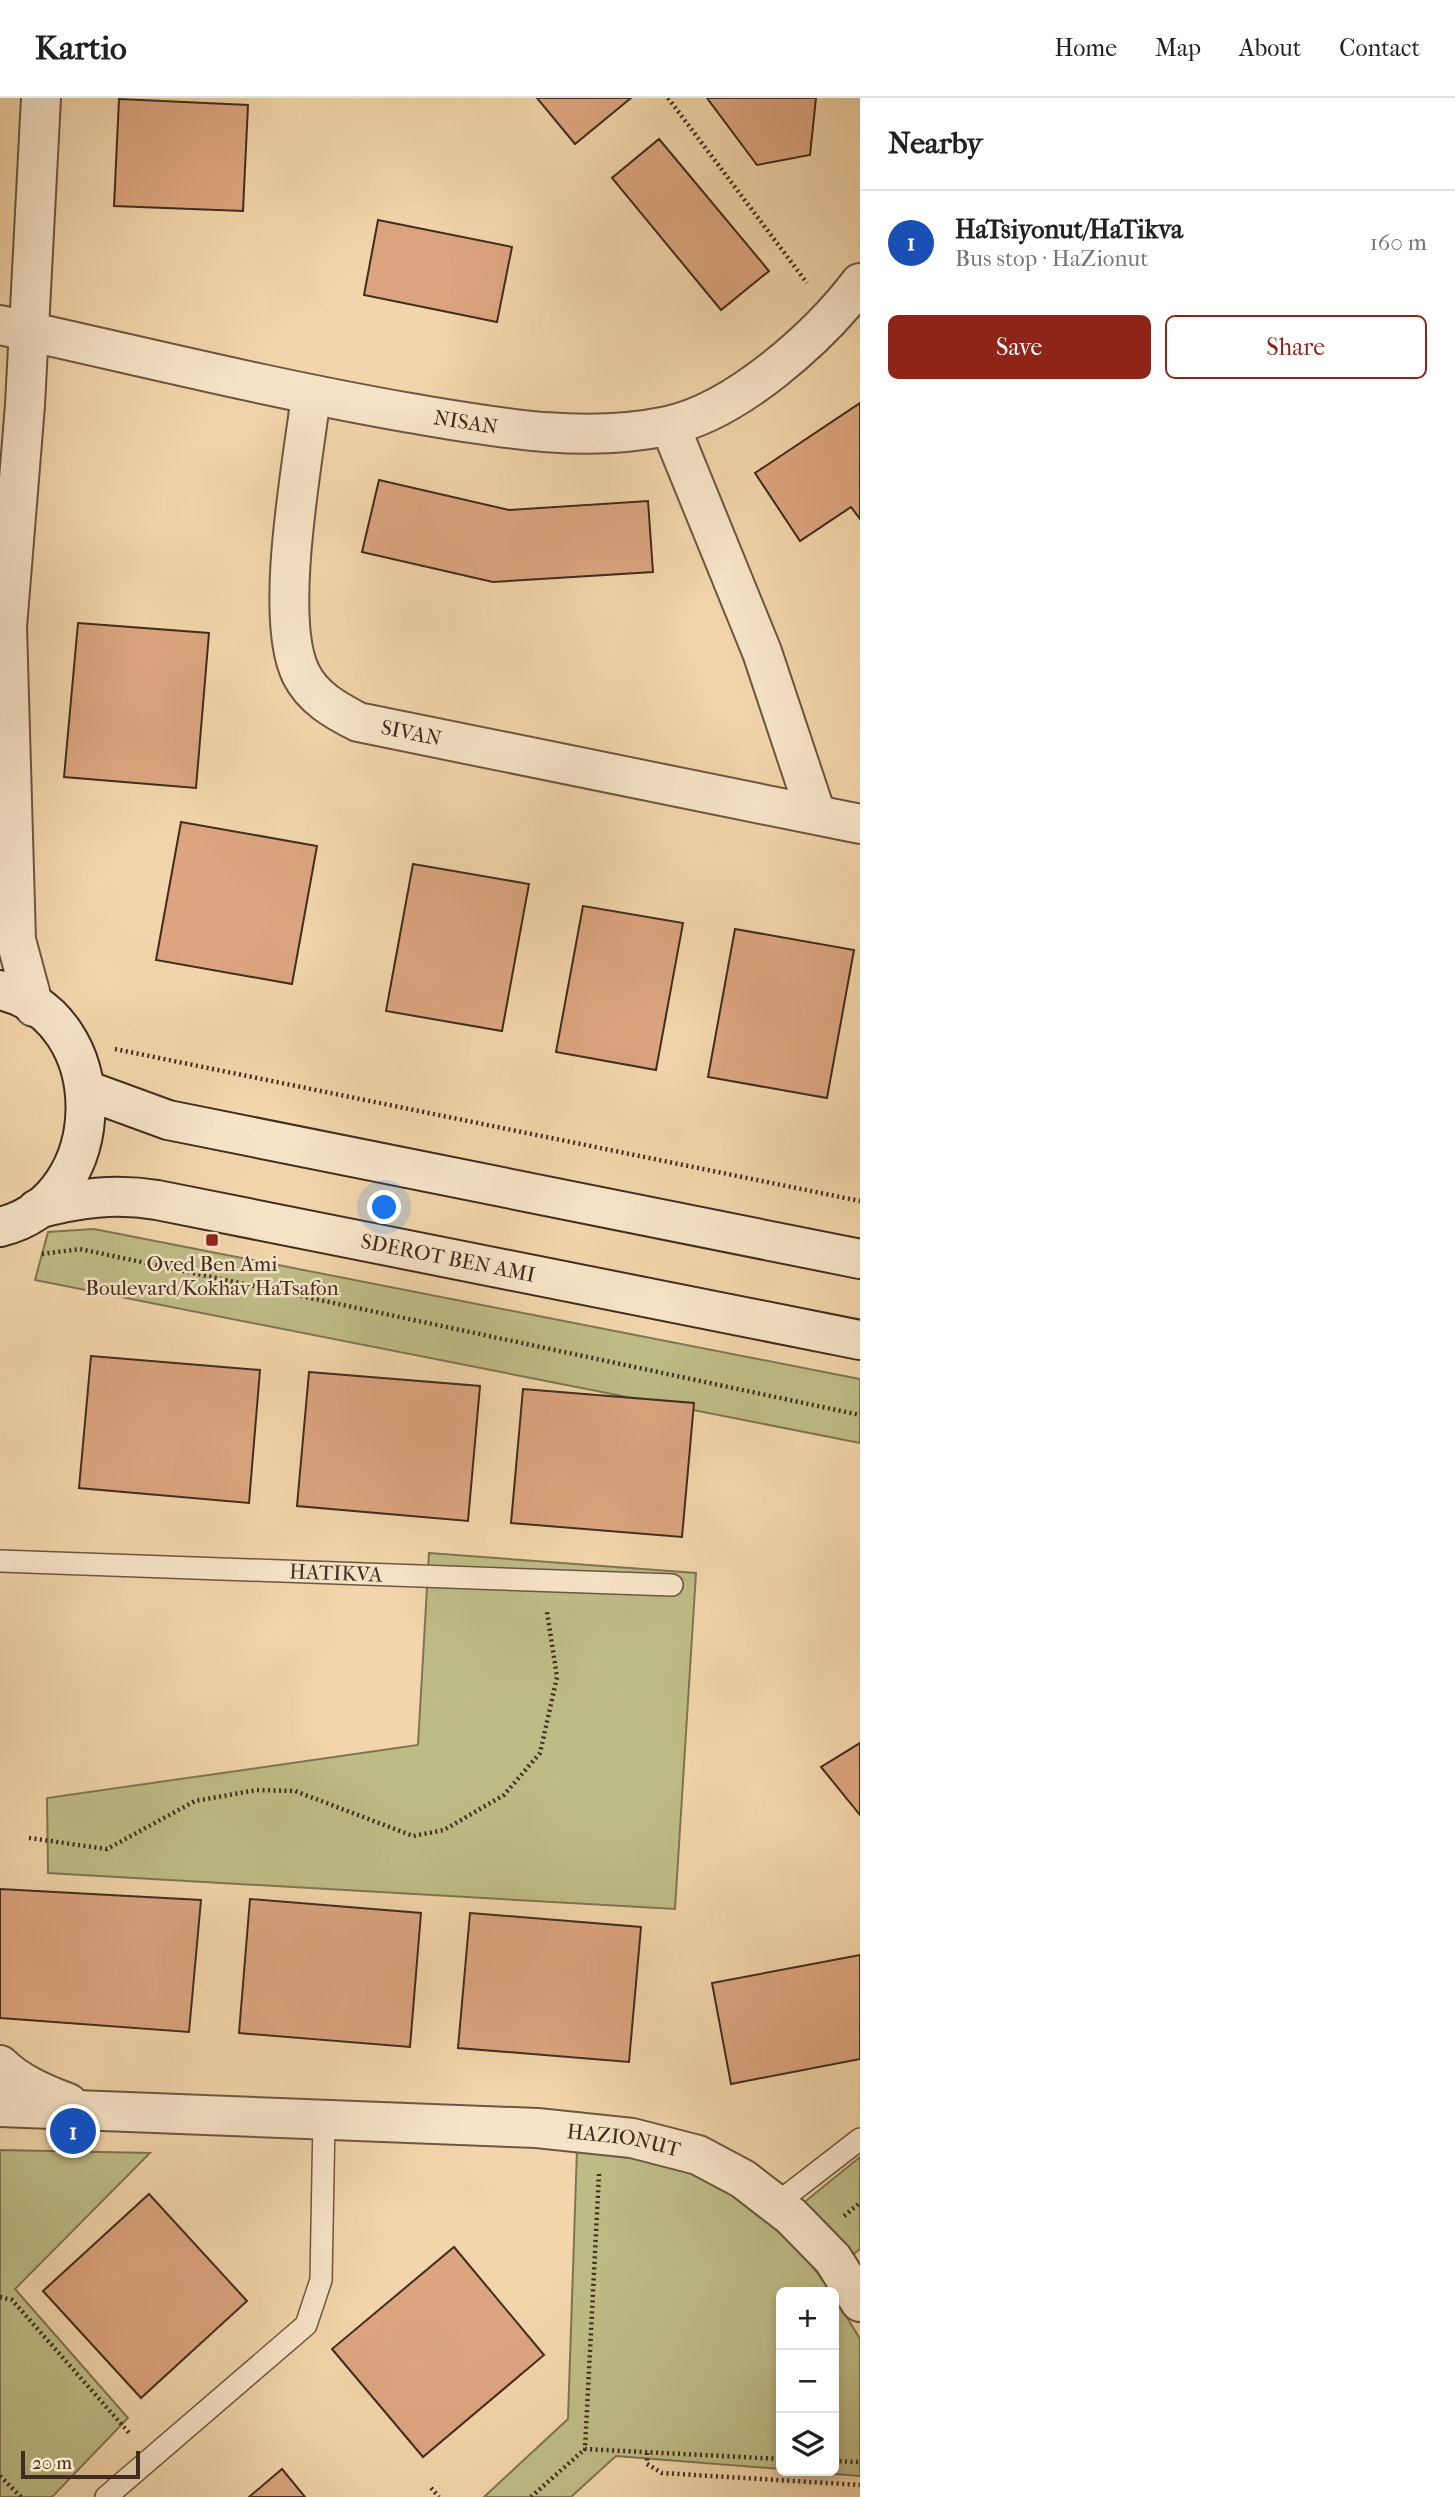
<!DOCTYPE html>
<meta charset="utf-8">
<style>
body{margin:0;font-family:"IM FELL French Canon",serif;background:#f2f2f2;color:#202124}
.controls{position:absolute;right:21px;bottom:21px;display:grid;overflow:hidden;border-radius:10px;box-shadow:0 4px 10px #0003}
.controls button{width:63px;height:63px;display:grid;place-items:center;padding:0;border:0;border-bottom:2px solid #e0e0e0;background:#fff;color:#202124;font:35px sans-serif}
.scale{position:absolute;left:21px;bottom:18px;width:119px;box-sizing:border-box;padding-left:7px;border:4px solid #412c21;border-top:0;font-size:19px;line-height:24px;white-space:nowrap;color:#412c21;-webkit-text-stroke:5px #f7e4c8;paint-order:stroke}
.you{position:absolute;left:385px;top:1110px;width:24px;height:24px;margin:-18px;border:5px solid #fff;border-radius:50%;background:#1a73e8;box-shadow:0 0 0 10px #1a73e833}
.badge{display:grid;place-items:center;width:46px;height:46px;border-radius:50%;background:#8f2418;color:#fff;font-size:23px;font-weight:700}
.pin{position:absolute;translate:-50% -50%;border:4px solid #fff;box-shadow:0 2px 7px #0006}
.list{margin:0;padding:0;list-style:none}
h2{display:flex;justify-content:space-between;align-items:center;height:91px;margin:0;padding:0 28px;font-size:30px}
h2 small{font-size:23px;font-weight:400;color:#757577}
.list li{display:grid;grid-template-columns:46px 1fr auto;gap:21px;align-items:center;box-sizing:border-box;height:105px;padding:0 28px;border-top:2px solid #e0e0e0}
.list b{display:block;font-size:26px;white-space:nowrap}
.list p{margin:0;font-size:23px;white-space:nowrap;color:#757577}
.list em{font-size:23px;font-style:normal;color:#757577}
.actions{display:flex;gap:14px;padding:21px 28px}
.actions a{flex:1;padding:16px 0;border:2px solid #8f2418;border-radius:10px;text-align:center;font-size:24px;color:#8f2418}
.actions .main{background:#8f2418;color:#fff}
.icon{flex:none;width:38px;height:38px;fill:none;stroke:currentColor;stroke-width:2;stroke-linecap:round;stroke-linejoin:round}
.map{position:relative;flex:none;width:860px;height:2399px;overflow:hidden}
header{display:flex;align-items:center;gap:42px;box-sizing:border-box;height:98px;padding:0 35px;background:#fff;border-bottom:2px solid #e0e0e0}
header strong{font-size:33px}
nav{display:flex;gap:38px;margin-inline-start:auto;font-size:24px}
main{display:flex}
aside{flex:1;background:#fff}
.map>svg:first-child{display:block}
</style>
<header>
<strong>Kartio</strong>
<nav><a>Home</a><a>Map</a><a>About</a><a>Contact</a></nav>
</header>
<main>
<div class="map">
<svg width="860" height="2399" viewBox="0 0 860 2399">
<rect width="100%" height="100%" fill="#f2d5aa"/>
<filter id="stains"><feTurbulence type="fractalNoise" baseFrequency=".00286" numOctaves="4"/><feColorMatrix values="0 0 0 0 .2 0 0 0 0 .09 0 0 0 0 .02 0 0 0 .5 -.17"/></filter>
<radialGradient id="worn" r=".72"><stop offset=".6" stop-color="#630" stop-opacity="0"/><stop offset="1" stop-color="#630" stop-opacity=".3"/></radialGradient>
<path fill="#bebc86" stroke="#807454" stroke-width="2" d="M94,1131L860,1281V1345L35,1182L48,1134Z
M429,1455L696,1475L675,1811L48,1775L47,1700L418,1647Z
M577,2051L684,2068L749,2102L794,2143L831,2194H781V2371L616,2358L571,2399H484L568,2321Z
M0,2052L150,2055L15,2191L128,2320L52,2399H0Z
M860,2059V2151L850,2159L802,2106Z
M834,2198L860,2241V2378L798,2373H834Z"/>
<path fill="#dca57f" stroke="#412c21" stroke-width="2" d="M537,0H631L575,46Z
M707,0H816L810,57L757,67Z
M119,1L248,7L243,113L114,108Z
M659,41L769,173L721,212L612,80Z
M378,122L512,149L497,224L364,197Z
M860,305V421L851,409L800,443L755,375Z
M379,382L509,412L648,403L653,474L493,484L362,454Z
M78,525L209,535L196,690L64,679Z
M181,724L317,748L292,886L156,862Z
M413,766L529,786L502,933L386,913Z
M583,808L683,825L656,972L556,954Z
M735,831L854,852L827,1000L708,979Z
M91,1258L260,1272L249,1405L79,1390Z
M309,1274L480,1288L468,1423L297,1408Z
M523,1291L694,1305L682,1439L511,1425Z
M860,1645V1717L821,1669Z
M0,1791L201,1802L189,1934L0,1920Z
M250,1801L421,1815L410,1949L239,1935Z
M470,1815L641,1829L629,1964L458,1950Z
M860,1857V1961L731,1986L712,1885Z
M149,2096L247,2203L141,2300L43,2193Z
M454,2149L544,2257L423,2359L332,2251Z
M282,2371L305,2399H249Z"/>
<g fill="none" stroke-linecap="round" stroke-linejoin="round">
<defs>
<g id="service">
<path id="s1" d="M0,1463L672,1487"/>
<path d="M776,2106L860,2041"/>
<path d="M106,2399L306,2227L321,2182L324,2022"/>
</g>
<g id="minor">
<path id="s2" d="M0,227C136,257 272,291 410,315C495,329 581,346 667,328C736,314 819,239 860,185"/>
<path id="s3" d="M311,298C303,363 273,520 301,576C313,600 335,612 358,624L860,726"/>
<path d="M670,328L762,554L816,716"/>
</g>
<g id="tertiary">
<path d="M34,909L16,842L7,529L25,307L41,0"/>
<path d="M0,1967C18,1985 44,1996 68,2005"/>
<path id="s4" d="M0,2009L537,2030L632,2040L698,2057L743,2081L791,2118L833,2161L860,2204"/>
</g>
<g id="secondary">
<path d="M0,892C115,918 113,1102 0,1129"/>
<path d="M86,992L168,1022L860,1161"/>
<path id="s5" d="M37,1111C78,1100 115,1095 157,1102L860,1242"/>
</g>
</defs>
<use href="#service" stroke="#6d5643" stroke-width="24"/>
<use href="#minor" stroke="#6d5643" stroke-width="42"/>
<use href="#tertiary" stroke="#6d5643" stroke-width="42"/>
<use href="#secondary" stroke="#412c21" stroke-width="42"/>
<path stroke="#412c21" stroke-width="4.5" stroke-dasharray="2 3.5" stroke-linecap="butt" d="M668,0L807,185
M115,951L860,1103
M42,1156L80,1151L860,1317
M29,1740L107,1751L195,1703L257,1692L295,1693L413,1738L444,1732L504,1697L540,1655L557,1579L547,1514
M599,2076L585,2351L781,2361
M844,2118L860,2105
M0,2199L12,2202L131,2337
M647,2355V2366L662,2375L860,2387
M834,2363L860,2364
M0,2378L21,2399
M431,2390L439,2399
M531,2399L585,2351"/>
<use href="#service" stroke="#f7e4c8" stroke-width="21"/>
<use href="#minor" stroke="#f7e4c8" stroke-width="38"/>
<use href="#tertiary" stroke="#f7e4c8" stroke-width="38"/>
<use href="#secondary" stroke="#f7e4c8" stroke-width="38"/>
</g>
<rect fill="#8f2418" stroke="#f7e4c8" stroke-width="2.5" x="205" y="1135" width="14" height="14" rx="3.5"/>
<g text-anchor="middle" stroke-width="5" stroke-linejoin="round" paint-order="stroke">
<g font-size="21" fill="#412c21" stroke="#f7e4c8">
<text dy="7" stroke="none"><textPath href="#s2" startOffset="476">NISAN</textPath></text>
<text dy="7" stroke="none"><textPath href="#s3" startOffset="411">SIVAN</textPath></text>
<text dy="7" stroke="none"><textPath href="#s5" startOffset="418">SDEROT BEN AMI</textPath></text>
<text dy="7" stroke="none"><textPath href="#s1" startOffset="336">HATIKVA</textPath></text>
<text dy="7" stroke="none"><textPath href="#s4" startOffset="625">HAZIONUT</textPath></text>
</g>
<g font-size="21" fill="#412c21" stroke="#f7e4c8">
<text x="212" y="1173">Oved Ben Ami<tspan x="212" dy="24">Boulevard/Kokhav HaTsafon</tspan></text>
</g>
</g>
<rect width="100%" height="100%" filter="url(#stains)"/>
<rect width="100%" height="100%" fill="url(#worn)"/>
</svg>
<div class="controls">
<button>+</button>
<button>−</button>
<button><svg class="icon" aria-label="layers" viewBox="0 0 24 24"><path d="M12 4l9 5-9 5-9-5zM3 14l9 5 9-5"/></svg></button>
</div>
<div class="scale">20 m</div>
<div class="you"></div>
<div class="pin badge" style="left:73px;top:2033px;background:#1a4fb4">1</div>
</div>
<aside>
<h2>Nearby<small></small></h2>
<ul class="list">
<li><span class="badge" style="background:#1a4fb4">1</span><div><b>HaTsiyonut/HaTikva</b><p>Bus stop · HaZionut</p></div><em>160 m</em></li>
</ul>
<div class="actions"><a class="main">Save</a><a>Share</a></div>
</aside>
</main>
